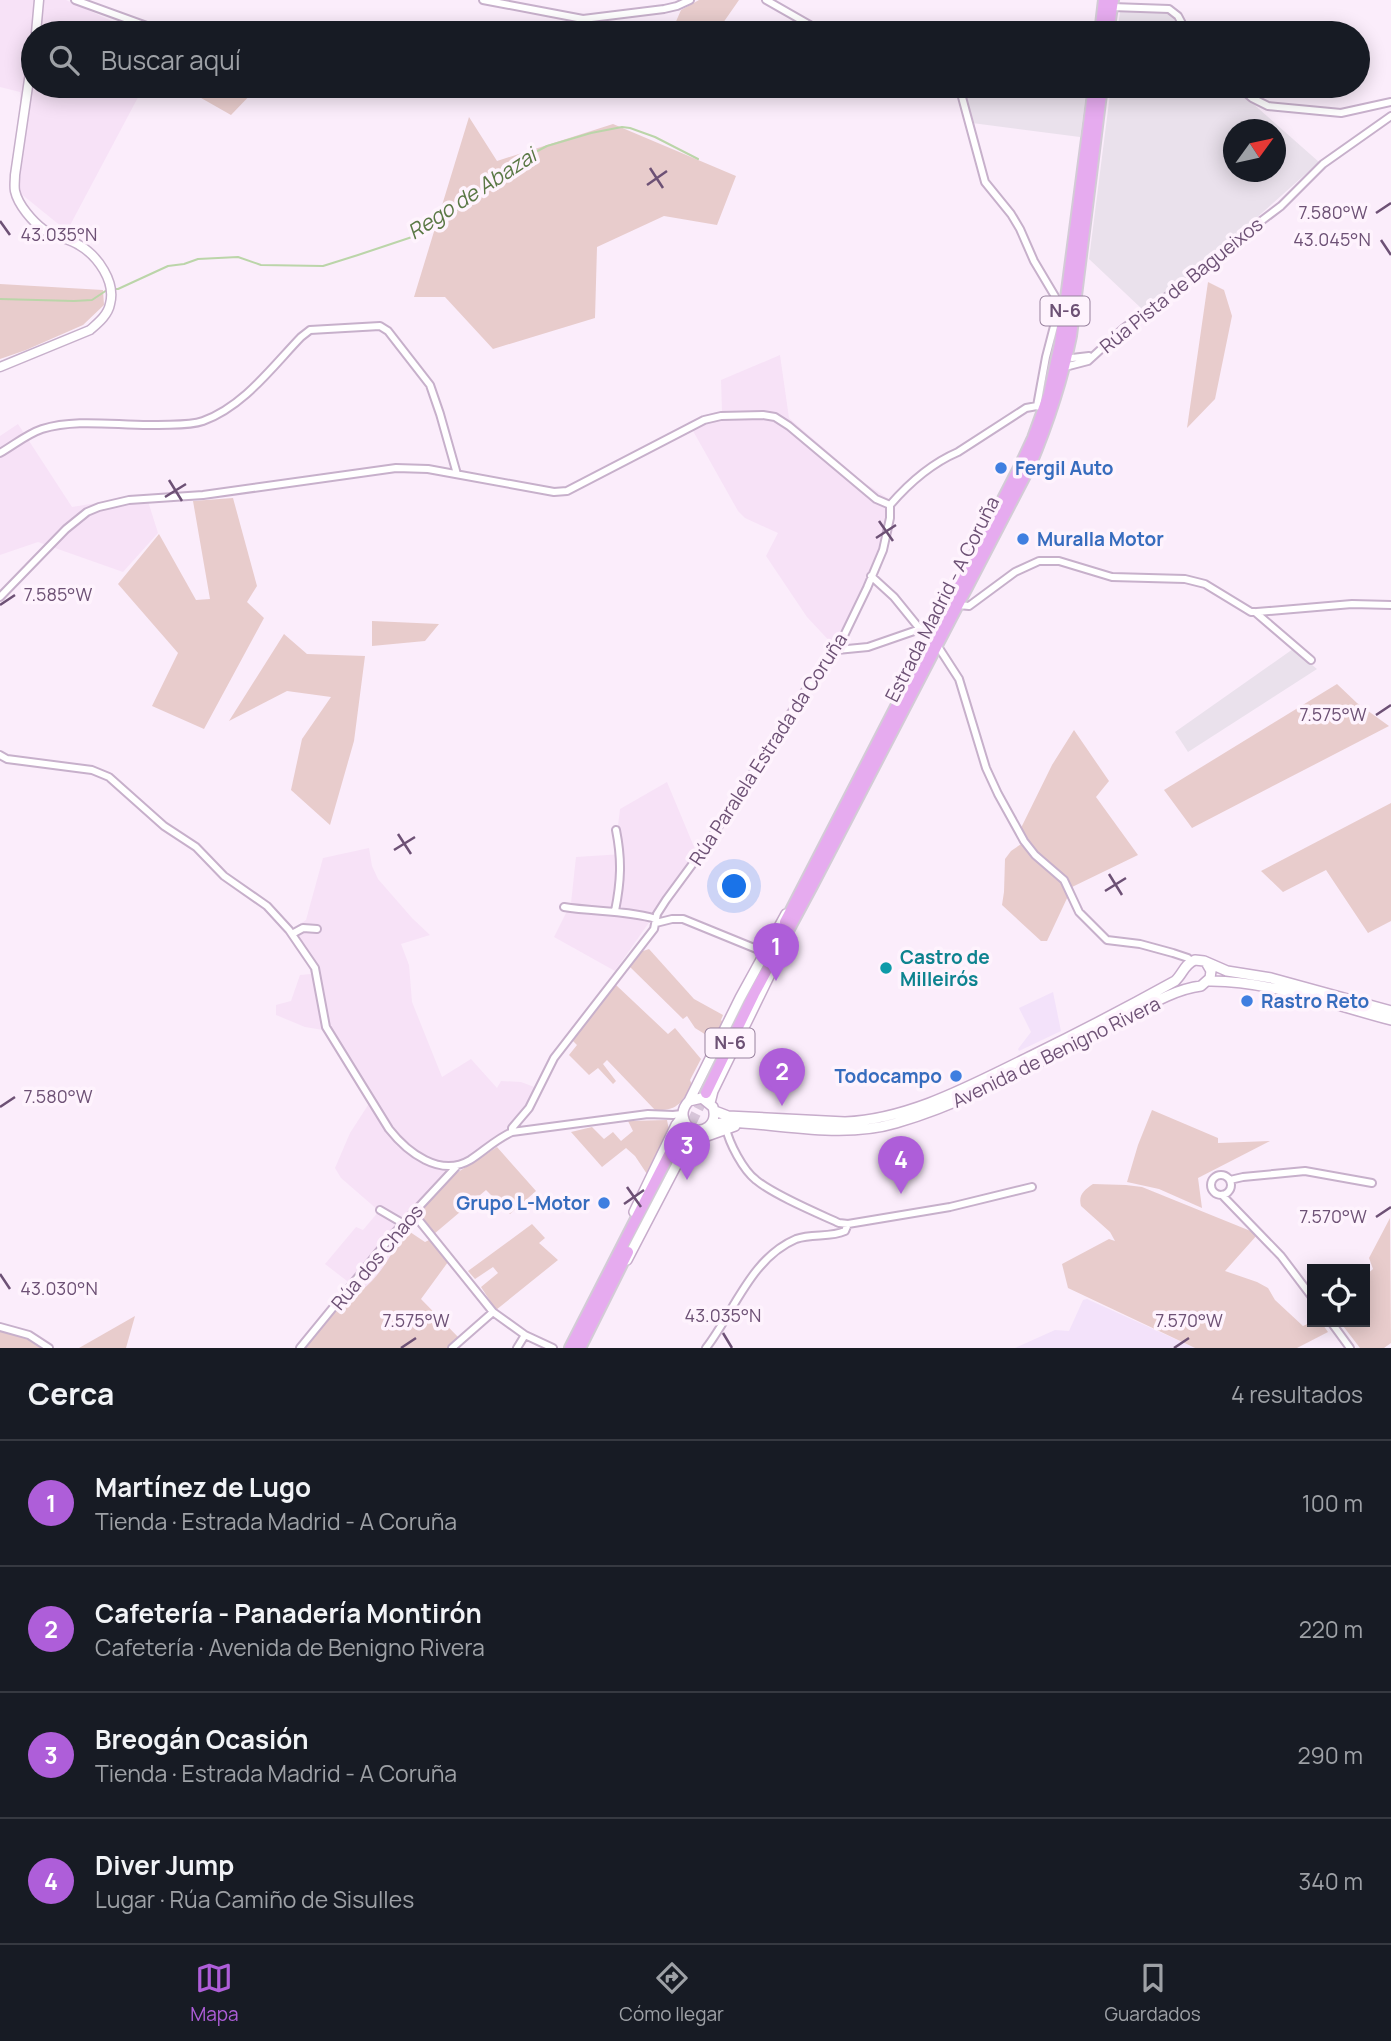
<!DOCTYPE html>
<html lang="es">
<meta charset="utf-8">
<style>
body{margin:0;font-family:Manrope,sans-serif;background:#20242c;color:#f1f3f6}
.controls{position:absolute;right:21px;bottom:21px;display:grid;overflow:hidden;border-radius:0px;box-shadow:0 4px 18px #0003}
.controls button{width:63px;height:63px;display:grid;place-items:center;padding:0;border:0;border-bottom:2px solid #363941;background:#171b24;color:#f1f3f6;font:35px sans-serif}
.compass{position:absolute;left:1223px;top:119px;width:63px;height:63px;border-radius:50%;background:#171b24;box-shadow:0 4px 18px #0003;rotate:57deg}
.you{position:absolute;left:735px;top:887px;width:24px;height:24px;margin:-18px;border:5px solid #fff;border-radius:50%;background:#1a73e8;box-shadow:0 0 0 10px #1a73e833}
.badge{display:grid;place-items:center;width:46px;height:46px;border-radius:50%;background:#ae5ed9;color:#fff;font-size:23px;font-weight:700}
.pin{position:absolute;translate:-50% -58px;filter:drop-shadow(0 2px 4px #0008)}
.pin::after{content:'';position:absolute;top:37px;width:24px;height:21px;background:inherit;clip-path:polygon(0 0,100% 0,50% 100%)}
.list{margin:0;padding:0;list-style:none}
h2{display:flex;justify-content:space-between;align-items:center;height:91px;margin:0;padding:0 28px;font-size:30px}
h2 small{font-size:23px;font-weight:400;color:#9ea1a6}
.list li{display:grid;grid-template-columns:46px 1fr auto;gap:21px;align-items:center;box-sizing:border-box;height:126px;padding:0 28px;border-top:2px solid #363941}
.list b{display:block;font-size:26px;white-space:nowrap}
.list p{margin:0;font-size:23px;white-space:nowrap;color:#9ea1a6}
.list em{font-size:23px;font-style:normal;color:#9ea1a6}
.icon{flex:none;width:38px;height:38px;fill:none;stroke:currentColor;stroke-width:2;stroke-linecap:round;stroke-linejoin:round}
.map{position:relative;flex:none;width:1391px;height:1348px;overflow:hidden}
.search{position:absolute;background:#171b24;box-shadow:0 4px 18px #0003;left:21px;right:21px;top:21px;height:77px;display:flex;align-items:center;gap:18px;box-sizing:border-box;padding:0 24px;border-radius:38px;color:#9ea1a6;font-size:26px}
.sheet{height:595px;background:#171b24}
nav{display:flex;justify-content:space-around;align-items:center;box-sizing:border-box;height:98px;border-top:2px solid #363941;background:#171b24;font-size:19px;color:#9ea1a6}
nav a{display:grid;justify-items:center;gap:4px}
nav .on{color:#ae5ed9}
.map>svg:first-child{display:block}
</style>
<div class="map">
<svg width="1391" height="1348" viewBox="0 0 1391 1348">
<rect width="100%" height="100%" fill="#fbedfb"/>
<path fill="#f7e2f7" d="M0,0H66L138,33H33V86H144L67,231L20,193V92L0,87Z
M780,355L789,418L863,482L889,499L881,550L835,647L807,617L766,556L778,533L745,518L738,511L688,422L705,415L722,411L721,380Z
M18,424L72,507L146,495L158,533L123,572L38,542L0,555V436Z
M667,782L697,854L615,971L554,937L571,903L576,857L623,854L618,826L620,809Z
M369,848L372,866L378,879L412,918L430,935L401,944L409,965L412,1002L442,1077L471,1059L497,1088L501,1081L521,1082L537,1088L524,1111L507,1133L475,1160L454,1173L414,1216L404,1228L392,1255L375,1280L360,1291L325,1264L356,1227L363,1230L379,1211L341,1178L335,1168L350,1133L370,1102L323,1030L305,1027L276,1015V1005L291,1001L300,975L311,974L309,967L312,961L294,928L306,920L323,858Z"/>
<path fill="#f3e2fa" d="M1053,992L1061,1031L1019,1051L1018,1049L1031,1032L1019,1008Z
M1087,1299L1195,1348H1015L1055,1330L1069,1331L1083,1300Z"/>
<path fill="#eae1ec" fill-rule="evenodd" d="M1121,5L1171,8L1186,33H1117Z
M964,86H1087L1080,137L972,123Z
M1111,86H1233L1319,162L1205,264L1142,309L1089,259ZM1234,130H1276V172H1234Z
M1293,649L1317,669L1188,752L1175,732Z"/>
<path fill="#e8cccc" d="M699,0H739L716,33H671L681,10Z
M180,86H259L231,115Z
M469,117L497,161L613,124L736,176L717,225L664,216L597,247L595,318L493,349L445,297H414Z
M1208,282L1224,290L1232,316L1215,399L1187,428Z
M0,284L103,290L104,305L83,325L26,350L0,359Z
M233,498L257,586L247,602L264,618L204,729L152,706L178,653L118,584L159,534L196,600L210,599L193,501Z
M372,621L439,624L425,641L372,646Z
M284,634L307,654L365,656L354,741L330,825L291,790L302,739L331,697L287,691L229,721Z
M1337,684L1357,703L1389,726L1192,828L1164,790Z
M1074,730L1109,781L1096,797L1138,855L1070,888L1069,894L1047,941H1041L1002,905L1004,892L1005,859L1011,851L1027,840L1020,830L1052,765Z
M1391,803V921L1368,933L1326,870L1283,892L1261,871Z
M649,949L694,999L723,1015L721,1020L723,1022L717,1033L714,1032L711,1038L695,1028L687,1016L683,1019L629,966L640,952Z
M616,985L668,1034L675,1028L701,1059L690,1080L692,1085C681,1103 678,1111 655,1110L607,1060L603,1064L616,1081L613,1084L598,1068L589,1075L569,1055L577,1045L572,1040Z
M1152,1110L1218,1138V1143L1270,1141L1198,1178L1202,1208L1159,1189L1127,1182L1138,1145Z
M667,1120L669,1130L647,1174L635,1156L626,1148L602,1167L571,1132L592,1127L604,1139L613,1132L621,1141L633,1131L628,1121Z
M497,1147L536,1191L510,1214L486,1190L434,1234L416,1213V1209L455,1174Z
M1093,1184L1126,1185L1142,1187L1258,1234L1225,1271L1257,1282L1268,1288L1275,1300L1303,1326L1312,1322H1321L1328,1332L1297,1348H1195L1068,1288L1062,1264L1109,1239L1115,1241L1110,1232L1081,1206C1078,1195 1084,1190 1093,1184Z
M1390,1218L1391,1343L1384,1348H1360L1340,1322H1365V1276L1373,1269L1369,1258Z
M532,1224L545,1238L539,1243L558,1260L496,1310L481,1287L498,1273L493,1267L475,1279L468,1271Z
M404,1228L425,1242L431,1239L448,1262L421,1299L459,1338L448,1348H303L354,1287L361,1291C382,1274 393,1253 404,1228Z
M135,1316L126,1348H79Z
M0,1331L22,1336L43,1348H0Z"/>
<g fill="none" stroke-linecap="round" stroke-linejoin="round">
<path stroke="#bbd5a9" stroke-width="2" d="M112,289H118L168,266L184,264L198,259L238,257L261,265L323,266L358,255L418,235L441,222L470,200L494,177L511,165L547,146L591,133L622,127L630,128L655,137L698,159
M0,299L74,301L92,300L107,290"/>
<path stroke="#d8c6da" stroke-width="10" stroke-dasharray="10 5" stroke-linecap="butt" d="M685,1136L706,1093"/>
<defs>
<path id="minor" d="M75,0L166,33
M483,0L583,19L664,9L677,6L690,0
M766,0L824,33
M1112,7L1169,9L1178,16L1187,33
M959,86L985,182L1011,214L1020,229L1034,261L1056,298L1059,307L1046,357L1037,406
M1238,86L1252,98L1268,106L1341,113L1391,102
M1072,358L1089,356L1091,358
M1065,367L1088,361L1124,328L1195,276L1227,247L1281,206L1323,164L1391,116
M0,453C14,445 27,434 42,429C78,418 118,426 155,425C171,424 189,426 203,421C244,406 272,367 301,337L310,330L380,326L388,331L430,385L440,414L457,474
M871,576L894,597L920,629
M0,597L66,529L87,512L99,507L129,500L203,495L396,468L428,469L554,492L567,491L704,420L721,416L763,415L775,417L789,426L876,499L890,505
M958,605L969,606L1015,572L1039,561H1059L1112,577L1185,579L1205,584L1251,612H1255L1311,660
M1257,612L1352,604L1391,605
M937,645L959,679L986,768L998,794L1024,841L1035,855L1064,880L1079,912L1107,940L1140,944L1173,953L1188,958L1190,961
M837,650L868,647L920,629L927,628L934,632
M0,755L7,759L92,770L109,777L164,826L196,847L224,876L267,906L289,930L315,968L326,1027L389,1129C407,1152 440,1178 470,1160C484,1151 496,1139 512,1132L648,1114L673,1115L682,1114
M564,907C595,912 626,910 656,919
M615,911C621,881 622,860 616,830
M656,923L672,919H683L759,950L764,953
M292,934L303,928L317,929
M726,1128C729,1143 743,1170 756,1180C774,1195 817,1213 839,1223L848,1224L950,1207L1032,1187
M512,1132V1128L529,1108L554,1058L654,929L657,914L666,900L708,843L807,688L837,650L867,588L883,550L890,518V505C909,483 930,464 958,452L1026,408L1037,406L1044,409
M1211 1185a10 10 0 1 1 20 0a10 10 0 1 1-20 0Z
M1230,1180L1243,1177L1305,1171L1372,1183
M1222,1195L1281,1256L1312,1297
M380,1210L404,1224
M413,1213L493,1312L525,1335L553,1348
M1331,1322L1350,1348
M0,1327L29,1335L49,1348
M300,1348L390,1238L456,1167
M452,1348L493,1312
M517,1348L525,1335
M706,1348C734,1312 751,1258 796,1239C812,1233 830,1238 845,1231L848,1224"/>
<path id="tertiary" d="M36,33L39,0
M0,367L90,330C98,323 108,315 110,304C116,282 98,256 79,245C68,238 55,237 44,230C33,222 18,205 15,191C14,186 15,180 15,175L33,52"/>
<path id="secondary" d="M1208,981C1268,980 1333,1005 1391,1020
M689,1101L702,1098L713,1107C718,1124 704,1136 688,1127C681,1118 681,1109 689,1101L740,998L786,914
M710,1103L713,1091L776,962
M715,1111L728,1116L845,1122C911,1119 973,1084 1031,1056C1080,1032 1128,1007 1175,981C1183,974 1184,964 1195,960L1204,961L1227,971L1271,978L1391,1011
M711,1125L727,1122C782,1124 842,1139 896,1123C975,1100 1046,1057 1119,1021C1144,1008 1174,989 1201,986L1210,978L1211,971L1207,964
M686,1150L707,1136L735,1126
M634,1212L676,1125L682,1117
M627,1260L689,1141L699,1131"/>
<path id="trunk" d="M1100,33L1104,0
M1108,33L1113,0
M785,922L1019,468L1033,438L1049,394L1060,344L1094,86
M706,1093L754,994L812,886L1030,466C1048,423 1062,381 1071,336L1102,86
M570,1348L680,1133
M580,1348L628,1252"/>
</defs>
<use href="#minor" stroke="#c7b0cb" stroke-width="10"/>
<use href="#tertiary" stroke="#c7b0cb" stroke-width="11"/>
<use href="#secondary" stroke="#c7accb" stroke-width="12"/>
<use href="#trunk" stroke="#d3cbd6" stroke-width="14"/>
<use href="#minor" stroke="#fff" stroke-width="6"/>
<use href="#tertiary" stroke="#fff" stroke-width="8"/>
<use href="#secondary" stroke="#fff" stroke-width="9"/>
<use href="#trunk" stroke="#e6abef" stroke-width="10"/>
</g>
<path fill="none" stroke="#6d5175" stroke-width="2.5" d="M650,168L663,188M647,185L667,171M1376,213L1391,203M0,221L10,235M1381,240L1391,255M169,480L182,501M165,497L186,484M879,521L893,541M876,538L896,525M0,605L15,595M1376,715L1391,705M398,834L411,854M394,850L415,837M1109,874L1122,895M1105,891L1126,878M0,1107L15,1097M627,1187L641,1207M624,1204L644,1190M1376,1217L1391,1207M0,1274L10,1289M723,1333L732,1348M401,1348L416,1338M1174,1348L1189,1338"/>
<g fill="#3f7fe0" stroke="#fef3fd" stroke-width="2.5">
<circle cx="1001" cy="468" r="7"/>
<circle cx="1023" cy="539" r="7"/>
<circle cx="1247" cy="1001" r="7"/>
<circle cx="956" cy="1076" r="7"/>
<circle cx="604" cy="1203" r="7"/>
</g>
<circle fill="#0f9aa8" stroke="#fef3fd" stroke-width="2.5" cx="886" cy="968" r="7"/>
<g text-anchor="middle" stroke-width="7" stroke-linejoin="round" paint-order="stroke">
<g fill="#fef3fd" stroke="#98829e" stroke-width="2">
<rect x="1040.5" y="296.5" width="49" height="29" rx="5"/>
<rect x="705.5" y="1028.5" width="49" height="29" rx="5"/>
</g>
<g font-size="18" font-weight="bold" fill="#6d5175">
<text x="1065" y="317">N-6</text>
<text x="730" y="1049">N-6</text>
</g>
<g font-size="19" fill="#6d5175" stroke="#fef3fd">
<text transform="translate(1181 285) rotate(-39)" y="7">Rúa Pista de Bagueixos</text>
<text transform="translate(942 599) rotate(-63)" y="7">Estrada Madrid - A Coruña</text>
<text transform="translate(768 749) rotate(-57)" y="7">Rúa Paralela Estrada da Coruña</text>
<text transform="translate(1056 1052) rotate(-26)" y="7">Avenida de Benigno Rivera</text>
<text transform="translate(377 1257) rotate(-50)" y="7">Rúa dos Chaos</text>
</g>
<g font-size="19" font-weight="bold" fill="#366cbe" stroke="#fef3fd" text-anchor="start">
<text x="1015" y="475">Fergil Auto</text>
<text x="1037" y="546">Muralla Motor</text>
<text x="1261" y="1008">Rastro Reto</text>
<text x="942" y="1083" text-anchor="end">Todocampo</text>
<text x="590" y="1210" text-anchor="end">Grupo L-Motor</text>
</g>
<g font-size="19" font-weight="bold" fill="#0d838f" stroke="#fef3fd" text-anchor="start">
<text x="900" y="964">Castro de<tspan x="900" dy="22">Milleirós</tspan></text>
</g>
<g font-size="21" font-style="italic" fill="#5a7845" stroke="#fef3fd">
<text transform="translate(472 194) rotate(-33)" y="7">Rego de Abazai</text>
</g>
</g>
<g font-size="18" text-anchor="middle" fill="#6d5175" stroke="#fef3fd" stroke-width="7" stroke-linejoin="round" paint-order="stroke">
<text x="1333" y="219">7.580°W</text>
<text x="59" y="241">43.035°N</text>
<text x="1332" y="246">43.045°N</text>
<text x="58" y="601">7.585°W</text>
<text x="1333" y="721">7.575°W</text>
<text x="58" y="1103">7.580°W</text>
<text x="1333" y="1223">7.570°W</text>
<text x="59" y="1295">43.030°N</text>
<text x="723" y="1322">43.035°N</text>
<text x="416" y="1327">7.575°W</text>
<text x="1189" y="1327">7.570°W</text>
</g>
</svg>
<div class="controls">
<button><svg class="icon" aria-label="locate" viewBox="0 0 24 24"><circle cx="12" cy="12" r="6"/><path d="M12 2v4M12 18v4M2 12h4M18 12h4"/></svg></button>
</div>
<svg class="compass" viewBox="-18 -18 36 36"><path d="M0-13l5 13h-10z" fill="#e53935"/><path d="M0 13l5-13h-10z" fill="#9ea1a6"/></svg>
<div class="you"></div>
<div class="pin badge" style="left:776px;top:981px">1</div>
<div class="pin badge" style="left:782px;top:1106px">2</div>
<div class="pin badge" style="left:687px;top:1180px">3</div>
<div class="pin badge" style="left:901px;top:1194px">4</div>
<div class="search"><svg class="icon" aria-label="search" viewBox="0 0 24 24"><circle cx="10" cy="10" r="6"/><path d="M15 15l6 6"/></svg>Buscar aquí</div>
</div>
<section class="sheet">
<h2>Cerca<small>4 resultados</small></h2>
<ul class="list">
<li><span class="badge">1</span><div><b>Martínez de Lugo</b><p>Tienda · Estrada Madrid - A Coruña</p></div><em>100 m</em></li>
<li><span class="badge">2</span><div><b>Cafetería - Panadería Montirón</b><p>Cafetería · Avenida de Benigno Rivera</p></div><em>220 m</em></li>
<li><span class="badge">3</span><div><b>Breogán Ocasión</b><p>Tienda · Estrada Madrid - A Coruña</p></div><em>290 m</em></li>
<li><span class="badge">4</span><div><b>Diver Jump</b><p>Lugar · Rúa Camiño de Sisulles</p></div><em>340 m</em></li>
</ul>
</section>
<nav>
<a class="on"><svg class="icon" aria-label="map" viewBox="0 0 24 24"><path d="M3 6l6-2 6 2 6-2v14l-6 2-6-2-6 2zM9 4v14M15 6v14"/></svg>Mapa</a>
<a><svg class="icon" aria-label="directions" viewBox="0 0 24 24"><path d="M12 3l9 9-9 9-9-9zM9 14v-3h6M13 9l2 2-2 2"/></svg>Cómo llegar</a>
<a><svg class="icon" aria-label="saved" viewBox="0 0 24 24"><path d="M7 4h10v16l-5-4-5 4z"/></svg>Guardados</a>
</nav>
